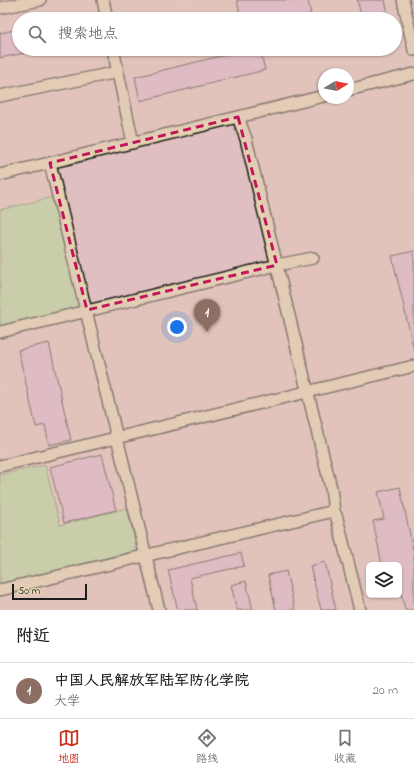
<!DOCTYPE html>
<html lang="zh">
<meta charset="utf-8">
<style>
body{margin:0;font-family:"Indie Flower","LXGW WenKai TC",sans-serif;background:#f2f2f2;color:#222}
.controls{position:absolute;right:12px;bottom:12px;display:grid;overflow:hidden;border-radius:6px;box-shadow:0 1px 3px #0004}
.controls button{width:36px;height:36px;display:grid;place-items:center;padding:0;border:0;border-bottom:1px solid #e0e0e0;background:#fff;color:#222;font:20px sans-serif}
.compass{position:absolute;left:318px;top:68px;width:36px;height:36px;border-radius:50%;background:#fff;box-shadow:0 1px 3px #0004;rotate:80deg}
.scale{position:absolute;left:12px;bottom:10px;width:75px;box-sizing:border-box;padding-left:4px;border:2px solid #1c1c1c;border-top:0;font-size:11px;line-height:14px;white-space:nowrap;color:#1c1c1c;-webkit-text-stroke:3px #e4d2b0;paint-order:stroke}
.you{position:absolute;left:177px;top:327px;width:14px;height:14px;margin:-10px;border:3px solid #fff;border-radius:50%;background:#1a73e8;box-shadow:0 0 0 6px #1a73e833}
.badge{display:grid;place-items:center;width:26px;height:26px;border-radius:50%;background:#c8321e;color:#fff;font-size:13px;font-weight:700}
.pin{position:absolute;translate:-50% -33px;filter:drop-shadow(0 1px 2px #0008)}
.pin::after{content:'';position:absolute;top:21px;width:14px;height:12px;background:inherit;clip-path:polygon(0 0,100% 0,50% 100%)}
.list{margin:0;padding:0;list-style:none}
h2{display:flex;justify-content:space-between;align-items:center;height:52px;margin:0;padding:0 16px;font-size:17px}
h2 small{font-size:13px;font-weight:400;color:#767676}
.list li{display:grid;grid-template-columns:26px 1fr auto;gap:12px;align-items:center;box-sizing:border-box;height:56px;padding:0 16px;border-top:1px solid #e0e0e0}
.list b{display:block;font-size:15px;white-space:nowrap}
.list p{margin:0;font-size:13px;white-space:nowrap;color:#767676}
.list em{font-size:13px;font-style:normal;color:#767676}
.icon{flex:none;width:22px;height:22px;fill:none;stroke:currentColor;stroke-width:2;stroke-linecap:round;stroke-linejoin:round}
.map{position:relative;flex:none;width:414px;height:610px;overflow:hidden}
.search{position:absolute;background:#fff;box-shadow:0 1px 3px #0004;left:12px;right:12px;top:12px;height:44px;display:flex;align-items:center;gap:10px;box-sizing:border-box;padding:0 14px;border-radius:22px;color:#767676;font-size:15px}
.sheet{height:108px;background:#fff}
nav{display:flex;justify-content:space-around;align-items:center;box-sizing:border-box;height:56px;border-top:1px solid #e0e0e0;background:#fff;font-size:11px;color:#767676}
nav a{display:grid;justify-items:center;gap:2px}
nav .on{color:#c8321e}
.map>svg:first-child{display:block}
</style>
<div class="map">
<svg width="414" height="610" viewBox="0 0 414 610">
<rect width="100%" height="100%" fill="#e1c7b9"/>
<filter id="ink" filterUnits="userSpaceOnUse"><feTurbulence type="fractalNoise" baseFrequency=".025" numOctaves="2"/><feDisplacementMap in="SourceGraphic" scale="8" xChannelSelector="R" yChannelSelector="G"/><feConvolveMatrix kernelMatrix="1 2 1 2 8 2 1 2 1" color-interpolation-filters="sRGB"/></filter>
<g filter="url(#ink)">
<path fill="#dfbfbf" fill-rule="evenodd" d="M0,0H414V610H0ZM19,19H395V49H19ZM324,74H348V98H324ZM369,565H399V595H369Z"/>
<path fill="#acd694" stroke="#647958" d="M52,197L80,309L0,329V210Z
M45,465L60,525L127,508L136,545L134,551L0,584V475Z"/>
<path fill="#dbadce" stroke="#1c1c1c" d="M237,0H308L311,15L292,19H241Z
M357,0H385L389,19H357L362,18Z
M19,29V49H29L30,52L0,58V33Z
M249,49H260L265,70L140,101L135,77Z
M315,49H334L316,53Z
M414,251V350L392,256Z
M49,343L71,440L49,445L45,425L36,427L18,350Z
M102,454L116,510L64,523L50,467Z
M400,487L414,554V610H405L399,583V565H382L373,521L384,519L378,492Z
M241,553L244,566L190,578L197,610H178L168,570Z
M325,562L336,610H321L310,566Z
M286,571L295,610H276L268,575Z
M246,581L253,610H237L231,585Z"/>
<g fill="none" stroke-linecap="round" stroke-linejoin="round">
<defs>
<path id="minor" d="M103,0L107,19
M403,0L414,50
M0,8L40,0
M113,49L133,143
M348,90L414,74
M0,96L118,72
M238,117L246,139L331,488L334,511L337,518L360,610
M50,163L159,610
M0,175L324,96
M0,332L277,265L313,258
M0,466L414,366
M0,590L334,511"/>
</defs>
<use href="#minor" stroke="#1c1c1c" stroke-width="14"/>
<use href="#minor" stroke="#e4d2b0" stroke-width="11"/>
</g>
</g>
<path d="M0 0H414V610H0ZM238,117L277,265L87,310L50,163Z" fill="#e1c7b9" fill-opacity=".55" fill-rule="evenodd"/>
<path fill="none" stroke="#c2185b" stroke-width="3" stroke-dasharray="8 5" stroke-linejoin="round" d="M238,117L277,265L87,310L50,163Z"/>
</svg>
<div class="controls">
<button><svg class="icon" aria-label="layers" viewBox="0 0 24 24"><path d="M12 4l9 5-9 5-9-5zM3 14l9 5 9-5"/></svg></button>
</div>
<svg class="compass" viewBox="-18 -18 36 36"><path d="M0-13l5 13h-10z" fill="#e53935"/><path d="M0 13l5-13h-10z" fill="#767676"/></svg>
<div class="scale">50 m</div>
<div class="you"></div>
<div class="pin badge" style="left:207px;top:332px;background:#8d6e63">1</div>
<div class="search"><svg class="icon" aria-label="search" viewBox="0 0 24 24"><circle cx="10" cy="10" r="6"/><path d="M15 15l6 6"/></svg>搜索地点</div>
</div>
<section class="sheet">
<h2>附近<small></small></h2>
<ul class="list">
<li><span class="badge" style="background:#8d6e63">1</span><div><b>中国人民解放军陆军防化学院</b><p>大学</p></div><em>20 m</em></li>
</ul>
</section>
<nav>
<a class="on"><svg class="icon" aria-label="map" viewBox="0 0 24 24"><path d="M3 6l6-2 6 2 6-2v14l-6 2-6-2-6 2zM9 4v14M15 6v14"/></svg>地图</a>
<a><svg class="icon" aria-label="directions" viewBox="0 0 24 24"><path d="M12 3l9 9-9 9-9-9zM9 14v-3h6M13 9l2 2-2 2"/></svg>路线</a>
<a><svg class="icon" aria-label="saved" viewBox="0 0 24 24"><path d="M7 4h10v16l-5-4-5 4z"/></svg>收藏</a>
</nav>
